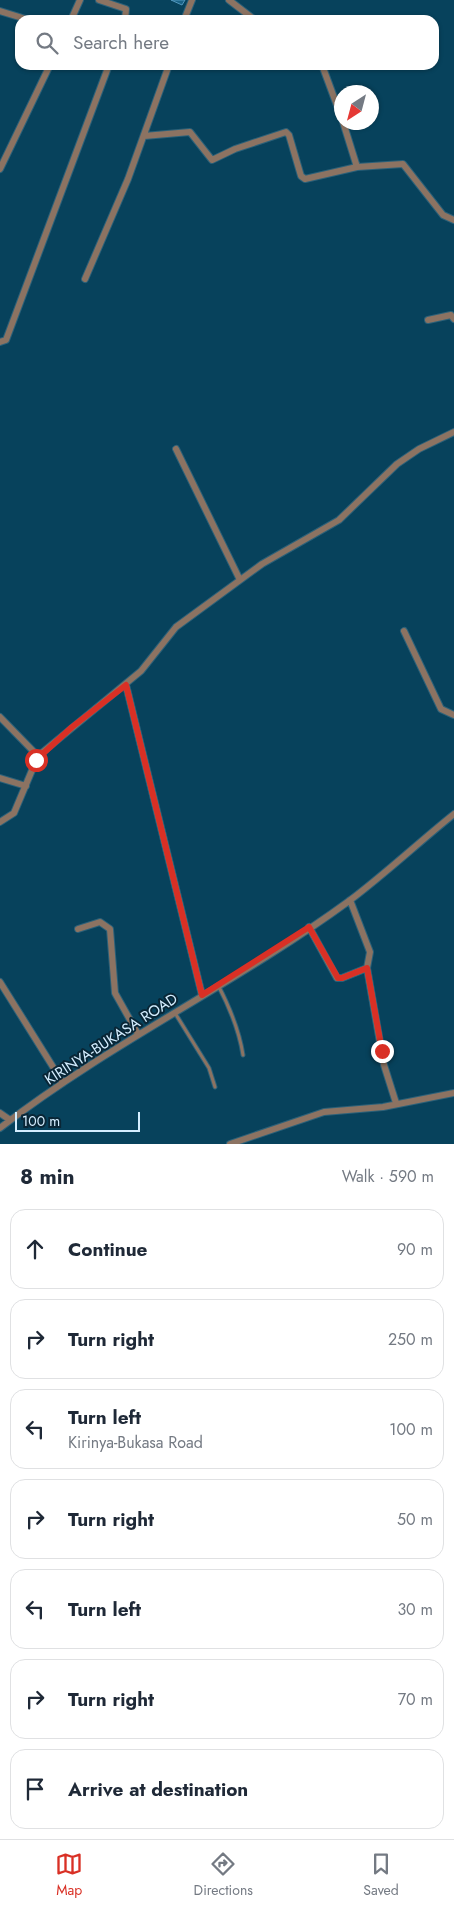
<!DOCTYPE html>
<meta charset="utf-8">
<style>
body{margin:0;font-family:Jost,sans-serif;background:#f6f6f7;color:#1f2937}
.compass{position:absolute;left:334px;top:85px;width:45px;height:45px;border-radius:50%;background:#fff;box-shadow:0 1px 4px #0004;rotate:216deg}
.scale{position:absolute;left:15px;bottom:12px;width:125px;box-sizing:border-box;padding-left:5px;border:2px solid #d4eeff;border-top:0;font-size:14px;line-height:18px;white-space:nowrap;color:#d4eeff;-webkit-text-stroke:4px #092636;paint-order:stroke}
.stop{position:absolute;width:15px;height:15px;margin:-11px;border:4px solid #d93025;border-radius:50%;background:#fff}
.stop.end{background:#d93025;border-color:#fff;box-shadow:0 1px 5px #0008}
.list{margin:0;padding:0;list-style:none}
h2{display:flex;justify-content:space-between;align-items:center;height:65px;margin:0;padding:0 20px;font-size:21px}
h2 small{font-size:16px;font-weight:400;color:#747a83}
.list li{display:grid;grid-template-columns:32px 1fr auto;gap:15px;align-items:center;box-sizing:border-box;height:80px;margin:0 10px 10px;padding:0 10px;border:1px solid #e0e1e3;border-radius:15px}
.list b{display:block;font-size:19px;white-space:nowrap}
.list p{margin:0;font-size:16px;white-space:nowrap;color:#747a83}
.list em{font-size:16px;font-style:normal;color:#747a83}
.icon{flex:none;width:28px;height:28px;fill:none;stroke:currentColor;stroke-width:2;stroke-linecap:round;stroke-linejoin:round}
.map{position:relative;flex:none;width:454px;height:1144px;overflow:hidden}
.search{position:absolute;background:#fff;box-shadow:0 1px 4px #0004;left:15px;right:15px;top:15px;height:55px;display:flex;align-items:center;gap:12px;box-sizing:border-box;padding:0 18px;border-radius:15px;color:#747a83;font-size:19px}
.sheet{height:695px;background:#fff}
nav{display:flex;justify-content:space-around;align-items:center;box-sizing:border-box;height:70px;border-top:1px solid #e0e1e3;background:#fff;font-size:14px;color:#747a83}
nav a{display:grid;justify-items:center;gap:2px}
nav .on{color:#d93025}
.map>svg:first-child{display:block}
</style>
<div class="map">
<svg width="454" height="1144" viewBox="0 0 454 1144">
<rect width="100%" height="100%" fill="#07425c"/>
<path fill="#196286" stroke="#5397bd" d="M171,0H185L182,5Z"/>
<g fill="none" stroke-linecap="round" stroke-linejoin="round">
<defs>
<path id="lane" d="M218,985C230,1008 239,1029 243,1055
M175,1013L209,1068L215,1087"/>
<path id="street" d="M99,0L126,9L125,20
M229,0L255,20
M0,11L29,20
M71,20L80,0
M184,20L192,0
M322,65L342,119
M343,122L357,167
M144,136L190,132L212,160L235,149L286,132L289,135L301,176L305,179L357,167L403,164L443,215L454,220
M0,169L50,65
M85,279L128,179L169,65
M428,320L451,315L454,319
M0,342L6,340L109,65
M176,449L240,580
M404,631L441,709L454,715
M126,685L202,995
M0,717L38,756
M0,778L26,786
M0,822L14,813L38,756L141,671L176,627L262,564L339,520L397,464L419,449L454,432
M350,900L370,952L367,968L384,1065L396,1103
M309,927L337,978H342L367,968
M78,929L100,922L110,929L115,993L138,1034
M0,982L63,1083
M0,1113L10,1120
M0,1128C110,1043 237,983 349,901C385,874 419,842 454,814
M230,1144L324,1112L383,1107L454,1093"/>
</defs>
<use href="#lane" stroke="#2c6179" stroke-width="5"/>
<use href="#street" stroke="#2c6179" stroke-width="8"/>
<use href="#lane" stroke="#8c7362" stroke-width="3"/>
<use href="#street" stroke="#8c7362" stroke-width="6"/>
</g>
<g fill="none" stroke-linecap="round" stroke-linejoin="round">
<path stroke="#d93025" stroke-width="6" d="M36,760L72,727L126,685L202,995L309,927L338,978H342L367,968L382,1051"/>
</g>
<g text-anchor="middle" stroke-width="4" stroke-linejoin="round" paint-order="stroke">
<g font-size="15" fill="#d4eeff" stroke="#092636">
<text transform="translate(111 1039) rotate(-33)" y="5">KIRINYA-BUKASA ROAD</text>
</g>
</g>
</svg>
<svg class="compass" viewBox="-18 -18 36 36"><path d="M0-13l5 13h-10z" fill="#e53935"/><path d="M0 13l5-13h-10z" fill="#747a83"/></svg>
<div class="scale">100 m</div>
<div class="stop" style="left:36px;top:760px"></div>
<div class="stop end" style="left:382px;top:1051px"></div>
<div class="search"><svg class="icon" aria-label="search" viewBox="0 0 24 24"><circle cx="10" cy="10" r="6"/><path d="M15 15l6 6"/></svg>Search here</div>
</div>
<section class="sheet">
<h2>8 min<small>Walk · 590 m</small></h2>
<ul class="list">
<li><svg class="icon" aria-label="ahead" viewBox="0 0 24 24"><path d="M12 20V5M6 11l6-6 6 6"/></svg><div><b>Continue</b></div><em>90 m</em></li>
<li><svg class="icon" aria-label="right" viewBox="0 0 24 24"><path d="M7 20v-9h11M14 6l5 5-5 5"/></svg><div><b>Turn right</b></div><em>250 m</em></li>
<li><svg class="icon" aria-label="left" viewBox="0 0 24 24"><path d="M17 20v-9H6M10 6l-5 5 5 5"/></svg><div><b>Turn left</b><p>Kirinya-Bukasa Road</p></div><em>100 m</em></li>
<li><svg class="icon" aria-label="right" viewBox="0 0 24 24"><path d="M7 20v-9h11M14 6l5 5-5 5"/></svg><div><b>Turn right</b></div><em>50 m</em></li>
<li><svg class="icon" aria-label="left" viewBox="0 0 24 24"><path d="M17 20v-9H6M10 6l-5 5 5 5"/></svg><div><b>Turn left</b></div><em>30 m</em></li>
<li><svg class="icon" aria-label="right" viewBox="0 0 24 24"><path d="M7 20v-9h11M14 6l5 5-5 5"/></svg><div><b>Turn right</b></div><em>70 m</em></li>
<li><svg class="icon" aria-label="arrive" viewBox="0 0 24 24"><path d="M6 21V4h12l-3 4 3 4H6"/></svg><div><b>Arrive at destination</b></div></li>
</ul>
</section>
<nav>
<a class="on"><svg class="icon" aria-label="map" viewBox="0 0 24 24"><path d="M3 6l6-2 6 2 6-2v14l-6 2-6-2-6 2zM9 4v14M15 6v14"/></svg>Map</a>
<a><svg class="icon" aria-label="directions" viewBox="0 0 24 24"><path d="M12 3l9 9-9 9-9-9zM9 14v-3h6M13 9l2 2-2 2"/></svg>Directions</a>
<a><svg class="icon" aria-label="saved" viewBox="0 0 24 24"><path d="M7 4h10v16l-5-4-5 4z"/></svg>Saved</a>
</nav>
